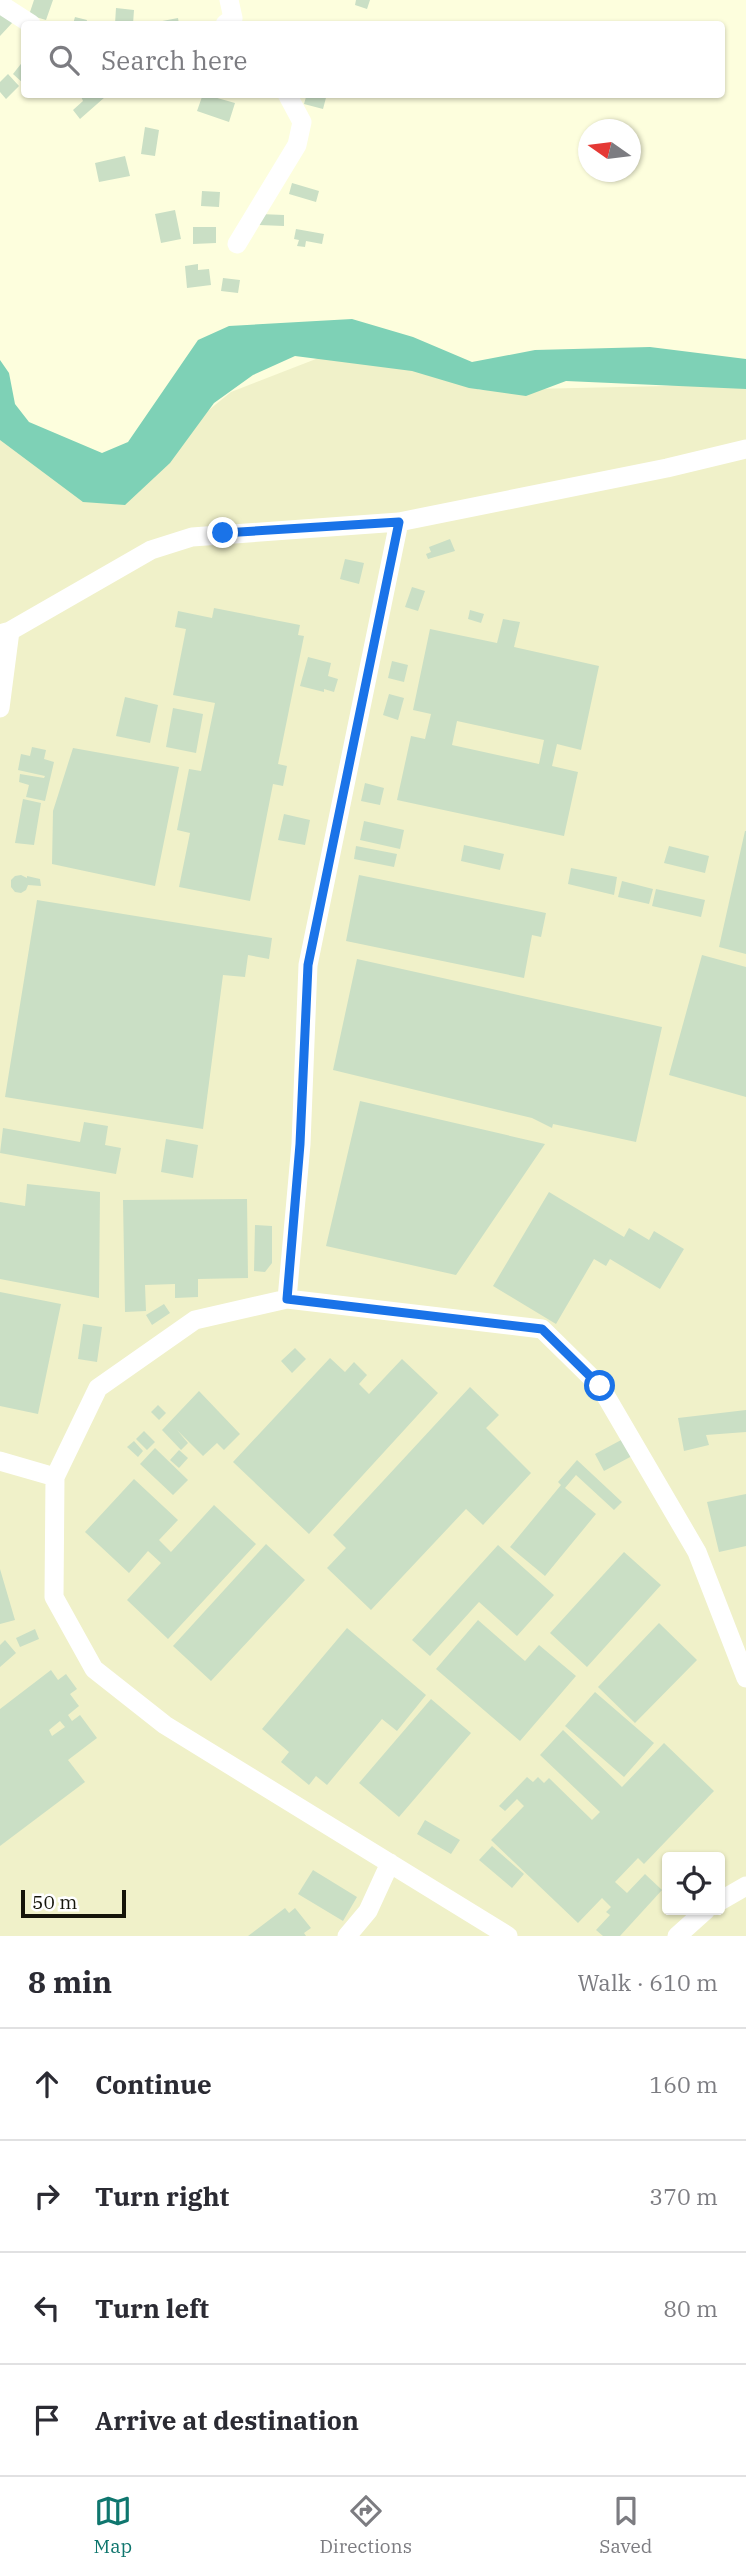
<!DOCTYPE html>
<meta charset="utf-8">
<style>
body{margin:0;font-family:"IBM Plex Serif",serif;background:#f7f7f7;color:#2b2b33}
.controls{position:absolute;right:21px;bottom:21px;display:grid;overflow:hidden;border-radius:7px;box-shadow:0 2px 5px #0004}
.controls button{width:63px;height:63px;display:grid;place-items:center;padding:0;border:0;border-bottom:2px solid #e1e1e2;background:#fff;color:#2b2b33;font:35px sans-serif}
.compass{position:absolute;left:578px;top:119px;width:63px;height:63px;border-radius:50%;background:#fff;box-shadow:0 2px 5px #0004;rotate:284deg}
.scale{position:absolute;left:21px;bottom:18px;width:105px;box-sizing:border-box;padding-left:7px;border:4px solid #15150a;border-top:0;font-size:19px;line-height:24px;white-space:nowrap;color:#15150a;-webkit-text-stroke:5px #fff;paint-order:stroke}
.stop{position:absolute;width:21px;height:21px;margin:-16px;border:5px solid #1a73e8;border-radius:50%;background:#fff}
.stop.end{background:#1a73e8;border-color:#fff;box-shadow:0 2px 7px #0008}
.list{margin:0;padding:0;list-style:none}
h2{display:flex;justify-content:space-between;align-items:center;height:91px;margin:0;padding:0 28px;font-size:30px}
h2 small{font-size:23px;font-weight:400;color:#7c7c81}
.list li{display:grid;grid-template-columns:46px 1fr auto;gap:21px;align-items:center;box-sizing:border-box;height:112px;padding:0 28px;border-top:2px solid #e1e1e2}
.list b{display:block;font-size:26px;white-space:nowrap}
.list em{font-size:23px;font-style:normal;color:#7c7c81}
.icon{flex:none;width:38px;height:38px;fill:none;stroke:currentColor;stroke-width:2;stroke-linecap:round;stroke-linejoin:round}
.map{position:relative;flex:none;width:746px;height:1936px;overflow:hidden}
.search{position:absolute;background:#fff;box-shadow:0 2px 5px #0004;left:21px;right:21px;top:21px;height:77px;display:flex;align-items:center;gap:18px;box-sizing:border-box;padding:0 24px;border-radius:7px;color:#7c7c81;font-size:26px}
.sheet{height:539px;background:#fff}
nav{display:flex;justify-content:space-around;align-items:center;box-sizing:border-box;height:98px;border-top:2px solid #e1e1e2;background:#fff;font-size:19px;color:#7c7c81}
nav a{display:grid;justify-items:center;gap:4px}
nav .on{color:#0f766e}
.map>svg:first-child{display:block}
</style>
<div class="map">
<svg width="746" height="1936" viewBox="0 0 746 1936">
<rect width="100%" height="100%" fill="#fdfedd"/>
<path fill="#f0f1c9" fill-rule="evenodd" d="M352,345L480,390L666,386L746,381V1936H0V410L109,491L231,392ZM667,1857H720V1910H667Z"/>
<path fill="#7ed1b6" d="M352,319L413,337L472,362L535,350L650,347L746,359V389L566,381L526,396L469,388L412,371L295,356L253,375L214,403L170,463L125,505L83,502L0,440V360L9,373L15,404L29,422L102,453L128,442L198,340L229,326Z"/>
<path fill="#cadfc5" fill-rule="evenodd" d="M34,0H53L46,20L29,15Z
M356,0H370L367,9L355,5Z
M116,8L134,10L133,24H115Z
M0,11L13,22L0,36Z
M75,17L87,20L86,24H73Z
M178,18L179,24H152V23Z
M24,60V84L13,74Z
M8,74L19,86L6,99L0,92V82Z
M80,94H102L105,97L80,119L73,110L83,101Z
M203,94L235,103L229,122L197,111Z
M298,94H327L323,109L304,104L306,97Z
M145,127L159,130L155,156L141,154Z
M125,156L130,176L99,182L95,163Z
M292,183L319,191L316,202L289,194Z
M202,191L220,192L219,207L201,206Z
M175,210L181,239L161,243L155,214Z
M260,214L284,215V226L259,225Z
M193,227H216V243L193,244Z
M296,229L324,234L322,244L306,241L305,247L297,246L299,240L294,239Z
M198,264V270L209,269L211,285L187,288L185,266Z
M223,278L240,280L238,293L221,291Z
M450,539L455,551L428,559L426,554L431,552L429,547Z
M345,559L364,563L359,584L340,579Z
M412,587L425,591L418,611L405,607Z
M214,608L300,625L298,635L304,636L278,764L287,766L283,786L273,784L250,901L179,887L190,833L177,830L189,769L201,771L215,703L173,695L186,629L175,627L178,611L212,618Z
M470,610L484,614L481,623L468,619Z
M503,619L520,622L514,647L599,666L581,750L557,744L552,766L578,772L564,836L397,800L411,736L425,739L431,714L413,710L430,629L497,643ZM457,721L544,740L539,764L452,745Z
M308,657L331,663L328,676L338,679L334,692L324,689V692L300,686Z
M392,661L408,665L404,682L388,678Z
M389,694L404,698L398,720L383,715Z
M125,697L158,705L150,743L116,736Z
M173,708L203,714L196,753L166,747Z
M32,747L46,750L44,759L54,762L45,801L26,797L29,785L19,782L20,774L44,778L45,776L18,770L21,754L30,756Z
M73,748L179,767L155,886L52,864L53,811Z
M365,783L384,788L380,805L361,801Z
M23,799L41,803L34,845L15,843Z
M284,814L310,820L305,845L278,840Z
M364,821L404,830L400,849L360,840Z
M745,831H746V954L719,947Z
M464,845L504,854L500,870L461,861Z
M356,846L397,854L394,867L354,859Z
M669,846L709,856L705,873L664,863Z
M571,868L617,877L614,895L568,884Z
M21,875L27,878V876L40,879L41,886L28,885L26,890L21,893L15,892L11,887V880L15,876Z
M359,875L546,913L541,937L532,935L524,978L346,941Z
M622,881L653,889L649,904L618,897Z
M656,889L705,900L701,917L652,906Z
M37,900L272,938L269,959L248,955L245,977L223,975L203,1129L5,1097Z
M702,955L746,967V1097L669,1075Z
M357,959L662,1027L636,1142L553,1124L552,1128L532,1118L333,1070Z
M360,1101L545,1144L456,1275L326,1246Z
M84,1122L108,1126L105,1145L121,1148L116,1174L0,1153L3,1128L80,1142Z
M166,1139L198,1145L193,1178L161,1172Z
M27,1184L100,1192L99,1298L0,1279V1202L25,1206Z
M549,1192L624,1237L629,1228L649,1240L654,1231L684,1249L660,1289L610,1259L606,1266L594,1259L556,1324L493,1286Z
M247,1199L248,1278L198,1279V1297L175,1298V1284L145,1285L146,1311L125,1312L123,1200Z
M255,1225L272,1226V1263L265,1272L254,1271Z
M0,1292L61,1304L38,1414L0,1406Z
M164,1304L170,1313L152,1325L146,1315Z
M83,1324L102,1327L97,1362L78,1359Z
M295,1348L306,1359L292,1373L281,1361Z
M330,1358L345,1372L354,1362L367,1375L359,1384L369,1394L402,1359L438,1393L309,1534L233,1462Z
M470,1387L499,1415L486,1428L531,1473L483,1525L466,1509L371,1610L327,1568L346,1548L333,1535Z
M199,1391L240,1434L224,1450L217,1443L203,1456L177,1430L188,1443L181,1450L162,1430Z
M158,1405L166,1413L159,1420L151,1412Z
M746,1410V1432L706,1435L709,1445L684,1451L678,1418Z
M144,1431L155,1442L147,1450L136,1439Z
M623,1439L632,1456L604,1471L595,1454Z
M134,1441L143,1451L138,1457L127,1447Z
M155,1448L188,1480L173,1495L140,1464Z
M179,1450L188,1458L179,1468L170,1460Z
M577,1460L622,1502L614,1510L576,1475L565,1488L596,1514L545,1576L510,1547L561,1485L558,1482Z
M134,1479L178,1520L159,1540L171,1552L214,1505L256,1544L168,1639L127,1600L161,1563L148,1551L129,1573L85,1532Z
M746,1494V1546L719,1552L707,1502Z
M266,1544L305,1580L211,1681L173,1646Z
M498,1545L554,1595L517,1636L479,1602L430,1656L412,1640Z
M624,1552L661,1585L587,1667L550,1633Z
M0,1569L15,1620L0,1624Z
M478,1620L525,1661L539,1645L576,1676L520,1741L436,1669Z
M659,1623L697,1660L635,1723L598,1687Z
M347,1628L426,1695L397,1731L382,1719L327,1785L316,1776L309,1785L281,1762L289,1752L262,1729Z
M35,1629L39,1639L20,1647L16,1638Z
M5,1640L16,1653L0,1667V1645Z
M51,1670L58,1680L66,1674L77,1689L70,1694L79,1706L68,1715L72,1721L80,1715L97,1738L68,1760L85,1782L0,1846V1709ZM60,1721L65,1727L52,1736L49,1730Z
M595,1692L654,1743L624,1777L565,1726Z
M431,1699L471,1733L399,1817L359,1783Z
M563,1730L622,1787L664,1743L714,1791L644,1864L638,1858L615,1882L627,1893L645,1874L662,1890L620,1936H603L596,1930L610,1915L606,1912L611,1907L602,1898L578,1923L491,1840L524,1806L517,1799L505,1811L499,1806L527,1777L533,1782L538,1777L544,1783L549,1778L592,1820L600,1812L540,1755Z
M425,1820L460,1840L451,1854L417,1834Z
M492,1846L524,1874L512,1888L479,1860Z
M313,1870L357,1897L343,1921L298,1894Z
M285,1908L289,1913L295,1908L311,1928L304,1933L306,1936H248Z"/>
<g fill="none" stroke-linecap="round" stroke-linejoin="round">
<path stroke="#fff" stroke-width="19" d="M0,4L31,24
M225,24L233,18L229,0
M237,244L297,145L302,122L287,94
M0,634L10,631L151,550L192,537L399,522L667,468L746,449
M0,708L10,631
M287,1299L301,1144L308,965L399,522
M0,1461L55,1477
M720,1901L746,1886
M347,1936L368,1911L390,1863
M508,1936L165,1725L94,1669L54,1597L55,1477L98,1388L195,1320L287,1299L542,1329L600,1386L697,1552L746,1678
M677,1936L706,1910"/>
</g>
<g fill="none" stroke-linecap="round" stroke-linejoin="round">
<path stroke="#1a73e8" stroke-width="9" d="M223,533L399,522L308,965L300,1144L287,1299L542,1329L600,1386"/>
</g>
</svg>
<div class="controls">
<button><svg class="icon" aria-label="locate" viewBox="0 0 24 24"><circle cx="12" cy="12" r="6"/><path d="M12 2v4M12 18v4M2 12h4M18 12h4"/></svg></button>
</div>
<svg class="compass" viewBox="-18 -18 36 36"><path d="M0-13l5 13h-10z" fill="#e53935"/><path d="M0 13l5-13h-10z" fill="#7c7c81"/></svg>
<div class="scale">50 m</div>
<div class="stop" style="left:600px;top:1386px"></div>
<div class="stop end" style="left:223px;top:533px"></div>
<div class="search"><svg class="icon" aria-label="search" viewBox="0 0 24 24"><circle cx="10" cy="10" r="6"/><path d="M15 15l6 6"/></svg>Search here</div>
</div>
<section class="sheet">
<h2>8 min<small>Walk · 610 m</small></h2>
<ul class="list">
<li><svg class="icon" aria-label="ahead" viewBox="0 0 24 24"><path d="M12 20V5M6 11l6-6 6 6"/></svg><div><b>Continue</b></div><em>160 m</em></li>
<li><svg class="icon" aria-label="right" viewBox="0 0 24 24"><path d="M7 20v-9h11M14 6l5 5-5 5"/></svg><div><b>Turn right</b></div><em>370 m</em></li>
<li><svg class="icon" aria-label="left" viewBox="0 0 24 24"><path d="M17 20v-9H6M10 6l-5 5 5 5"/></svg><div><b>Turn left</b></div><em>80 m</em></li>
<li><svg class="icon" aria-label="arrive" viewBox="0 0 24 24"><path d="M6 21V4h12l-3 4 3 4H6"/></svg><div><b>Arrive at destination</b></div></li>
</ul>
</section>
<nav>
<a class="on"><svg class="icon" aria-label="map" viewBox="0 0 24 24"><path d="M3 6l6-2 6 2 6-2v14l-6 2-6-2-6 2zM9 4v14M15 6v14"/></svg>Map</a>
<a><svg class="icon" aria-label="directions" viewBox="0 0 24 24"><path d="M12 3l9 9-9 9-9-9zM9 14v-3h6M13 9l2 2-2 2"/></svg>Directions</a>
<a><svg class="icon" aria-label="saved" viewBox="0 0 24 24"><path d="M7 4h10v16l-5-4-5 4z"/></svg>Saved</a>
</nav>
